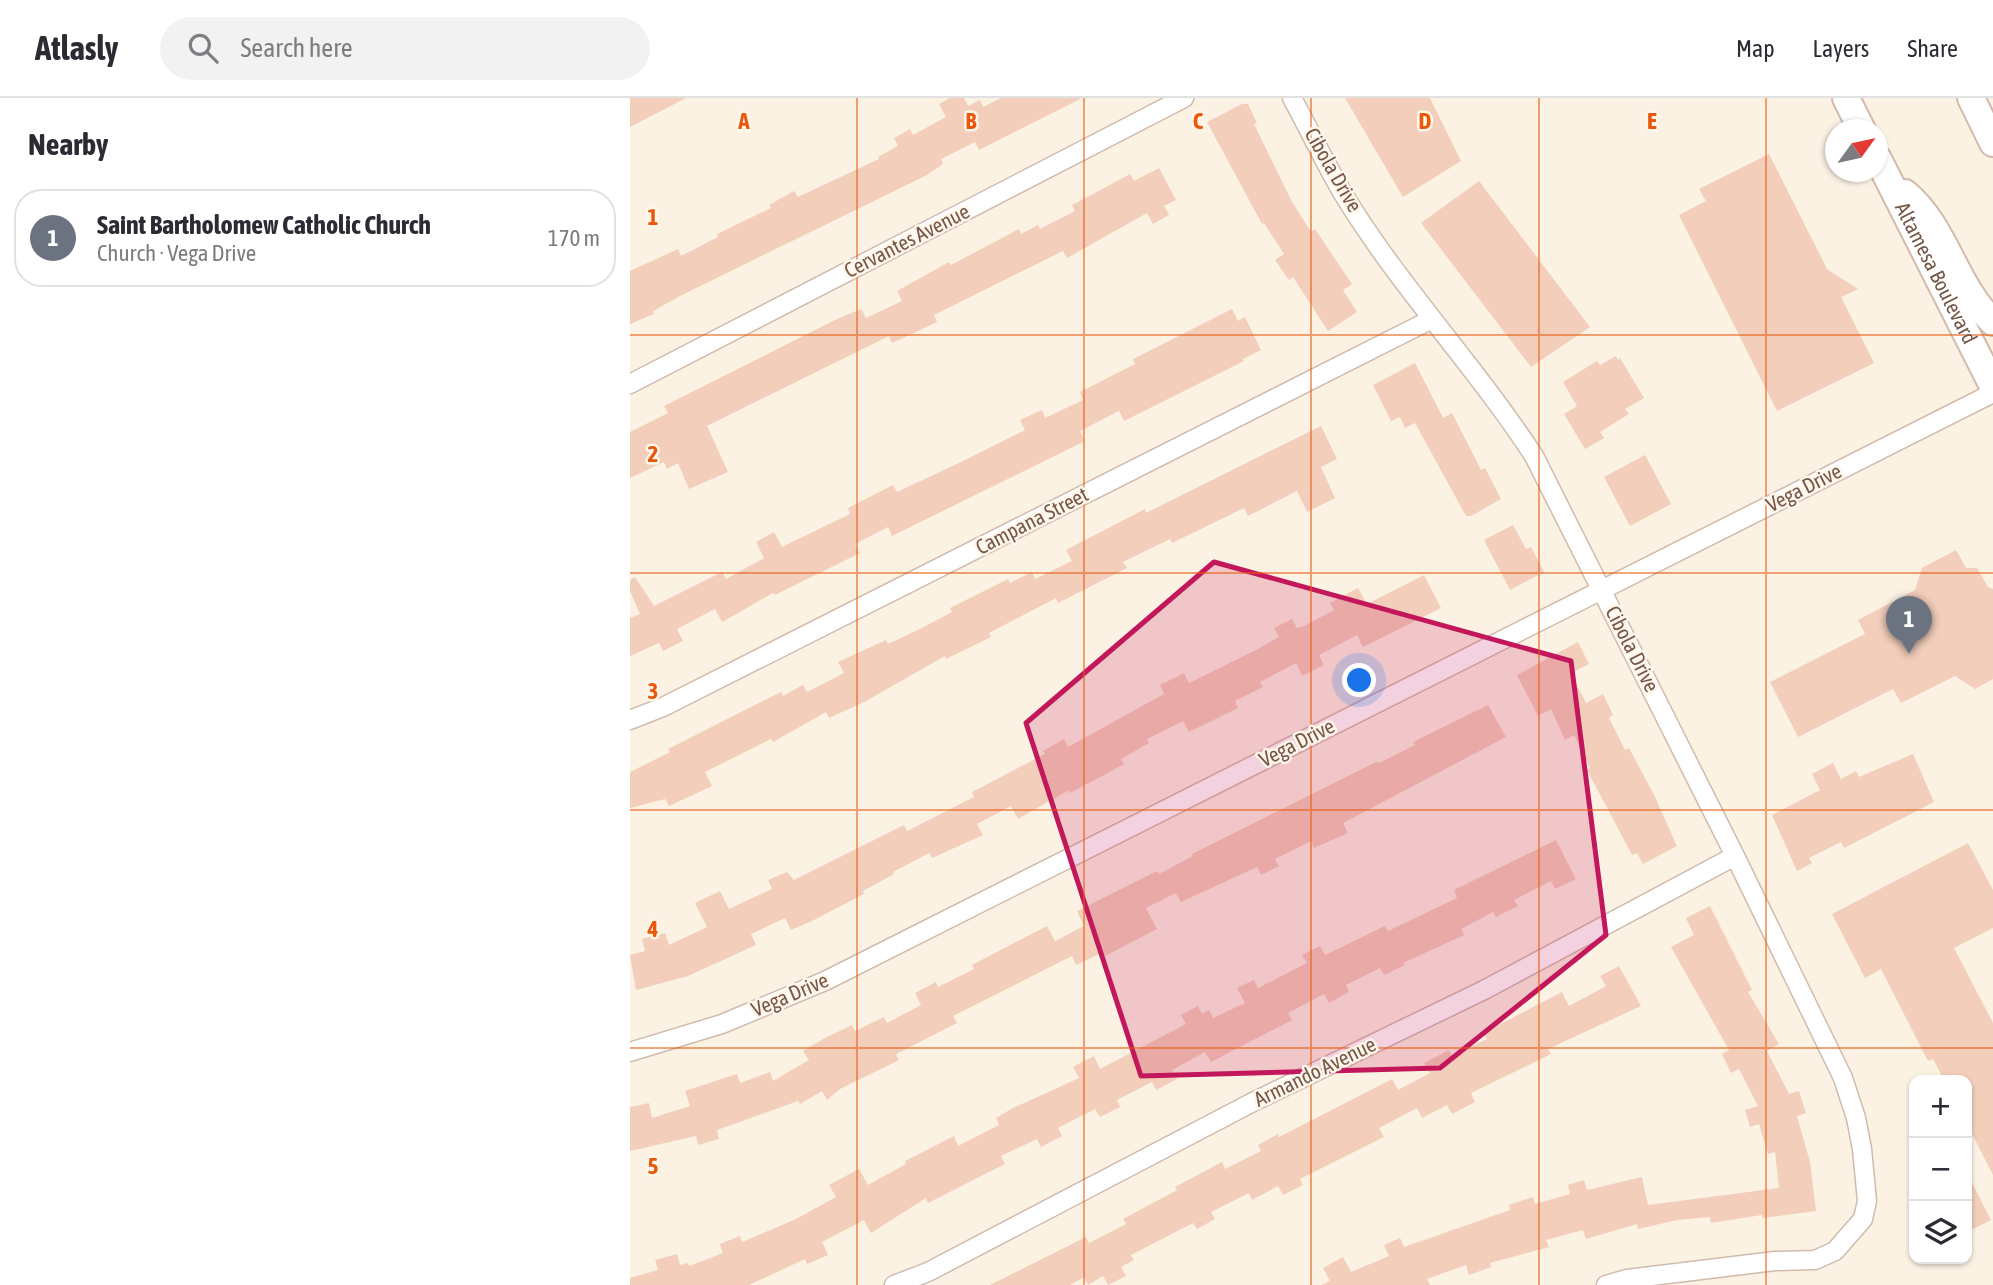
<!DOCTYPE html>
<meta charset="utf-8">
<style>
body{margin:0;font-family:"Asap Condensed",sans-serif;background:#f2f2f3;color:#2b2b33}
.controls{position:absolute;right:21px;bottom:21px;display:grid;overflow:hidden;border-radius:14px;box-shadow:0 2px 5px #0004}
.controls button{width:63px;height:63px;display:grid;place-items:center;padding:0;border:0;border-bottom:2px solid #e1e1e2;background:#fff;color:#2b2b33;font:35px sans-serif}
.compass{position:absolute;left:1195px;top:21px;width:63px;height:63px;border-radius:50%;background:#fff;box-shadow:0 2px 5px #0004;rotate:57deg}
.you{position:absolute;left:730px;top:583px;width:24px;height:24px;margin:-18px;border:5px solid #fff;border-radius:50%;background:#1a73e8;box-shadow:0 0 0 10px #1a73e833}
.badge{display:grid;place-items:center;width:46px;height:46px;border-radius:50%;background:#ea580c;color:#fff;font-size:23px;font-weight:700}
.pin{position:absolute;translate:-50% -58px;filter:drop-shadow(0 2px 4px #0008)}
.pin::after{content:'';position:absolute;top:37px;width:24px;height:21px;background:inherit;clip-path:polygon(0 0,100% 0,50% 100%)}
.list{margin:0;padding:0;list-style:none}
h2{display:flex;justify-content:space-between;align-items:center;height:91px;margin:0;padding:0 28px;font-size:30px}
h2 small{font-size:23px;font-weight:400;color:#7c7c81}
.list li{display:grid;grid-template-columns:46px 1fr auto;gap:21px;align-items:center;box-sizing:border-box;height:98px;margin:0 14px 14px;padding:0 14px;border:2px solid #e1e1e2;border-radius:28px}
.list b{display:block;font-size:26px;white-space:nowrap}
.list p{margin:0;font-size:23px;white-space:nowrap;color:#7c7c81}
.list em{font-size:23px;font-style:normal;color:#7c7c81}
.icon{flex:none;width:38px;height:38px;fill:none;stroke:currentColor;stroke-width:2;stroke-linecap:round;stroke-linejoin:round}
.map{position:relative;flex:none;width:1363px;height:1187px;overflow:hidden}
header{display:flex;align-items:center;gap:42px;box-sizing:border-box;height:98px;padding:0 35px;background:#fff;border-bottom:2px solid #e1e1e2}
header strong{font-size:33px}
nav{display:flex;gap:38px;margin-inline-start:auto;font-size:24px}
.search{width:490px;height:63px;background:#f2f2f3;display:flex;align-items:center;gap:18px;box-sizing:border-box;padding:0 24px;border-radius:38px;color:#7c7c81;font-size:26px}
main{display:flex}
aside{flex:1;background:#fff}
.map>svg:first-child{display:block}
</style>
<header>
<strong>Atlasly</strong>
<div class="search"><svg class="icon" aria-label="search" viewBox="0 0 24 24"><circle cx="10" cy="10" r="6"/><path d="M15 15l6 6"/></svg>Search here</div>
<nav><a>Map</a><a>Layers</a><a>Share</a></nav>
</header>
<main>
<aside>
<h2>Nearby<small></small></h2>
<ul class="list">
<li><span class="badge" style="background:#6b7280">1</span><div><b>Saint Bartholomew Catholic Church</b><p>Church · Vega Drive</p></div><em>170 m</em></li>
</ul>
</aside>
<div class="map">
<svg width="1363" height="1187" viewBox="0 0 1363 1187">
<rect width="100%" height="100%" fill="#fcf2e4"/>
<path fill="#f2cebb" d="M0,0H56L0,29Z
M320,0H334L338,8L350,2L353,9L371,0H452L349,52L345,44L311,61L313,66L297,77L52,197L23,213L24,216L0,226V173L48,151L51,158L88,139L87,136L141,110L139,107L164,93L168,99L249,61L248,59L268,48L264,40L280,31L283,37L316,19L309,6Z
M715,0H800L831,63L773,99Z
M612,6H618L627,25L624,26L662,104L681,134L685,131L722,186L713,192L727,214L698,233L663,179L659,182L645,162L654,156L634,125L632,126L577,24Z
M1139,56L1197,171L1228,191L1211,199L1244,265L1147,313L1049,117L1076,103L1069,91Z
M529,70L546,102L534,108L539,117L523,126L517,115L437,160L433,153L304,217L307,224L262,245L259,238L77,328L98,374L59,391L48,365L37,371L34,364L0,380V334L38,315L34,308L205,222L231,211L236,220L272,203L267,193L319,164L321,167L389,131L391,136L408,127L410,131L445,113L442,107L463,96L500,76L504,83Z
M849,83L960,229L901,269L791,125Z
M602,211L608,223L615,219L631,252L613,261L614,263L494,323L489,313L450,333L455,343L262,438L258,429L225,446L230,455L145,497L143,495L92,524L85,511L47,531L53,543L33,553L29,545L0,558V520L10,516L0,493V482L5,479L24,508L92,474L96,481L134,460L126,444L144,434L152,449L220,416L218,410L263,387L267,394L327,366L395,332L390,322L412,312L415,320L453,302L450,294L505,266L503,261Z
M986,258L988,262L990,260L1014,300L995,311L999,316L970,334L974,340L955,351L934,316L947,308L933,284L967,263L970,267Z
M785,265L813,320L822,315L851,372L855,370L871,401L841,418H836L785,325L775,330L770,319L761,323L743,287Z
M691,328L707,361L691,369L705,400L677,414L667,393L618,418L614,410L542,445L540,441L493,464L497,470L428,505L426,500L359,535L361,539L316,561L315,558L234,604L199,620L196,614L143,644L141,641L75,674L82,688L39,708L35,701L0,710V674L40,654L38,651L151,594L153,598L173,587L177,594L214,575L208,564L256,542L258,546L286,533L322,514L320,510L378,481L380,485L402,474L405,481L442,463L436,452L515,411L516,415Z
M1015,357L1041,406L1000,428L974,379Z
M883,427L896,451L901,449L914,474L880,492L854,442Z
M1326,452L1336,470H1347L1358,489L1363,491V581L1345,591L1325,578L1271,605L1263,591L1168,639L1140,584L1235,536L1228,522L1285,492L1292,470Z
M794,477L811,510L733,549L727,537L689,557L694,567L672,578L666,565L630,584L633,589L605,603L608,610L559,634L553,623L517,641L519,645L491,661L494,666L478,675L440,695L439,692L388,721L381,708L347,726L353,737L302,760L299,755L263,774L264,776L233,793L234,796L182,823L161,832L155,820L121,836L126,847L58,878L6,892L0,857L15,853L12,841L35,835L39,847L77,829L65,805L90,793L99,811L142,791L138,782L157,774L164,782L274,727L277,733L344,699L342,694L415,656L413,653L434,641L438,649L534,596L530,587L554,575L559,585L628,551L649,539L644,530L662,521L667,530L674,528L704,512L700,505L728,490L737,506Z
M948,544L959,566L941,575L956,605L973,596L983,617L979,620L995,652L999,650L1024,697L1047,748L1013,766L1007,755L1002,757L957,672L960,670L944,637L935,642L921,611L908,618L887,577Z
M858,607L876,639L713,725L718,735L684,750L681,743L645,761L649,768L631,777L627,769L551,804L546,795L516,810L527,831L475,858L473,854L446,867L442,858L323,918L327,925L266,956L269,962L210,991L197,1002L192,993L170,1006L168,1003L87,1032L89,1041L68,1047L66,1038L0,1053V1009L19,1005L22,1020L60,1008L55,993L107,976L110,985L140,974L143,983L179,962L173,953L195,940L222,927L225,933L254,919L257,925L291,907L285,895L306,884L308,889L344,871L342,867L417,828L425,843L454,828L447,813L527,773L529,776L563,758L562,756L748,663L749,665L785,647L783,644Z
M1283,656L1304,704L1214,750L1211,744L1179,760L1182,765L1167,773L1142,717L1190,692L1182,676L1203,665L1211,681L1226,673L1229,679Z
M926,742L946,781L925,791L921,783L884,802L888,808L866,819L863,814L831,831L834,837L773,865L775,867L754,877L750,870L716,887L719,894L699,905L694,896L658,915L662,922L581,964L575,954L542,972L547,981L526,992L522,984L487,1002L490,1009L470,1019L465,1011L428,1030L432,1038L411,1049L407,1041L371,1058L375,1066L298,1105L296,1100L241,1135L234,1122L192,1144L198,1157L177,1166L175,1161L119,1187H0V1180L28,1172L25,1162L47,1156L50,1167L58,1165L59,1168L93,1155L90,1146L110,1138L112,1144L166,1121L206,1099L199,1087L229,1071L238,1087L276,1066L275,1063L324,1038L328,1048L369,1027L366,1020L383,1010L449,980L443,969L464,958L470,971L556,926L551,917L568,908L572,916L579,912L583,920L615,905L607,890L624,882L628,890L677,865L672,857L690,848L695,857L755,828L758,833L827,800L824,792Z
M1338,745L1363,792V830L1324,850L1363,925V1077L1337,1026V982H1314L1303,961L1298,963L1251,871L1235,880L1202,816Z
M1080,808L1122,892L1118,894L1149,946L1137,953L1159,996L1169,993L1176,1015L1167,1018L1180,1064L1186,1113L1132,1120V1117L1081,1125L1080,1119L1047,1122L1008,1131L1007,1126L956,1141L953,1132L916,1142L919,1149L860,1165L861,1169L839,1177L836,1167L797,1181L800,1187H691L700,1183L693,1170L713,1159L721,1174L759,1158L754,1147L770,1140L774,1149L880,1112L879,1107L903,1099L905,1106L940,1096L938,1087L954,1082L957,1092L1012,1079L1018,1107L1149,1090L1145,1054L1138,1056L1129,1026L1120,1029L1115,1012L1128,1008L1109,971L1101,975L1092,956L1099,952L1041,849L1064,837L1056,820Z
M989,868L1011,908L918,951L921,956L841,995L845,1004L822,1016L817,1007L792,1020L787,1010L749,1030L754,1039L670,1081L673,1087L653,1097L648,1088L622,1102L619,1095L581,1114L585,1121L567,1131L563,1125L501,1157L504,1162L491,1169L496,1178L478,1187L473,1178L458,1187L454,1179L440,1187H360L456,1139L459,1145L496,1126L493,1121L547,1092L545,1089L592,1064L595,1071L631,1053L628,1047L648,1036L649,1039L762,981L768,992L800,975L794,965L819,952L822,958L857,941L853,935L932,894L939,908L976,888L970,878Z
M1337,1075L1361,1122L1337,1134Z"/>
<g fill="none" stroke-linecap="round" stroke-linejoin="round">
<defs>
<path id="minor" d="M662,0C680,33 696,67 715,99C771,190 846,269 904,358L1105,758L1213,980L1226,1020L1232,1051L1237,1103L1233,1121L1205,1153L1185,1162L1145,1163L997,1181L976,1187
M0,286L554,0
M0,622L33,609L802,221
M0,954L92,926L195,883L1363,295
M264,1187L298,1174L623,1004L854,892L1105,758"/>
<g id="secondary">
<path d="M1216,0L1232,32"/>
<path d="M1341,0L1363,45"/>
<path id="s1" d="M1248,61L1363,288"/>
<path d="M1275,95C1316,129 1324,187 1363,224"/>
</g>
</defs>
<use href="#minor" stroke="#d0bbad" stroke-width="21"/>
<use href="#secondary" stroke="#d3baaa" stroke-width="30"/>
<use href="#minor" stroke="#fff" stroke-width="18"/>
<use href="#secondary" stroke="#fff" stroke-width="26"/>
</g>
<path fill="#c2185b" fill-opacity="0.2" stroke="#c2185b" stroke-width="5" stroke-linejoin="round" d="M584,464L941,563L976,837L810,970L511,978L396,625Z"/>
<path fill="none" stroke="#e8590c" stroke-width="2" stroke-opacity="0.55" d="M227,0V1187M454,0V1187M681,0V1187M909,0V1187M1136,0V1187M0,237H1363M0,475H1363M0,712H1363M0,950H1363"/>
<g text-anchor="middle" stroke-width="5" stroke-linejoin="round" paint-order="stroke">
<g font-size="21" fill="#755749" stroke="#fff6ea">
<text transform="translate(703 72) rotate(60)" y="7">Cibola Drive</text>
<text transform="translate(277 143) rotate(-27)" y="7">Cervantes Avenue</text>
<text dy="7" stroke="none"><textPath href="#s1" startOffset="128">Altamesa Boulevard</textPath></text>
<text transform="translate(1174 390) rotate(-27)" y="7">Vega Drive</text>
<text transform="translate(402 423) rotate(-27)" y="7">Campana Street</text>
<text transform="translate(1002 551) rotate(63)" y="7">Cibola Drive</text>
<text transform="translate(667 645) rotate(-27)" y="7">Vega Drive</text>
<text transform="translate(160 897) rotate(-23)" y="7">Vega Drive</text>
<text transform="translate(685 974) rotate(-26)" y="7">Armando Avenue</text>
</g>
</g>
<g font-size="23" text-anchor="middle" font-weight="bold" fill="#e8590c" stroke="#fff6ea" stroke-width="5" stroke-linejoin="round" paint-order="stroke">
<text x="114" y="31">A</text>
<text x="341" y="31">B</text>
<text x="568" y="31">C</text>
<text x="795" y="31">D</text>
<text x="1022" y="31">E</text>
<text x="23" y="127">1</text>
<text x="23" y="364">2</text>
<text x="23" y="601">3</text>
<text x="23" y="839">4</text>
<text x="23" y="1076">5</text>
</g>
</svg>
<div class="controls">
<button>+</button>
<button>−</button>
<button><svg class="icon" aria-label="layers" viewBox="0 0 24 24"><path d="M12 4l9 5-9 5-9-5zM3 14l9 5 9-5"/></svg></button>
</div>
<svg class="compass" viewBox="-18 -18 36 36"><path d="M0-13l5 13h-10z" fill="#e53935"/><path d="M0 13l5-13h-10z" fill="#7c7c81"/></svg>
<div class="you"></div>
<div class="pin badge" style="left:1279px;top:556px;background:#6b7280">1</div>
</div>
</main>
